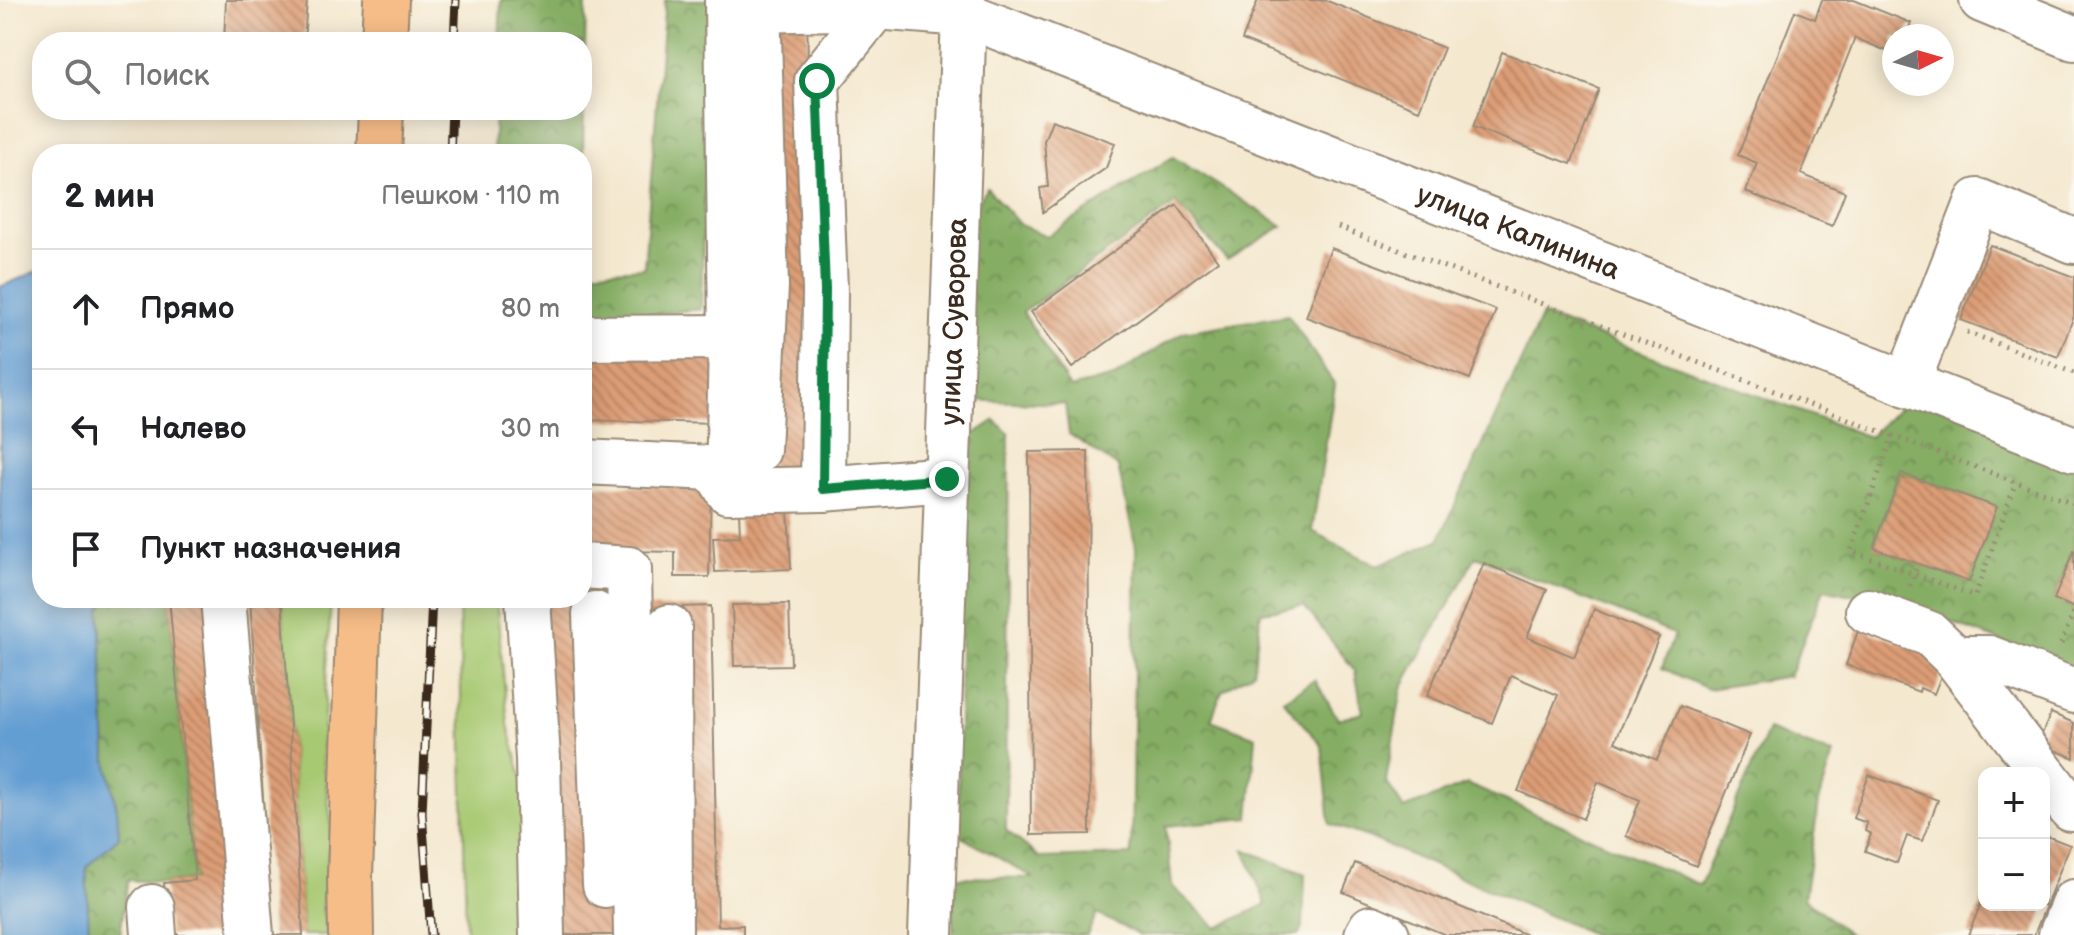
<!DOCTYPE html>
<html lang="ru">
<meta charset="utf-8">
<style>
body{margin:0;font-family:"Balsamiq Sans",sans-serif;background:#f2f2f2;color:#202124}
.controls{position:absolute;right:24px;bottom:24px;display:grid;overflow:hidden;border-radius:16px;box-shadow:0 4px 20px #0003}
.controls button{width:72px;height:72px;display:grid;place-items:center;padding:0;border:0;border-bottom:2px solid #e0e0e0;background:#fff;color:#202124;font:40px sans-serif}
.compass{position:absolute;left:1882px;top:24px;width:72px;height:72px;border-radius:50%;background:#fff;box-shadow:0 4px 20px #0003;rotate:85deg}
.stop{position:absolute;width:24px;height:24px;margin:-18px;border:6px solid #0b8043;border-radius:50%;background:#fff}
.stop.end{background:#0b8043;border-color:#fff;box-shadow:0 2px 8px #0008}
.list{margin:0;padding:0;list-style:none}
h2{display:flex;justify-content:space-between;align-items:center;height:104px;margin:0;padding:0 32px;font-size:34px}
h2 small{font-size:26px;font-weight:400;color:#757577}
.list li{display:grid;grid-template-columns:52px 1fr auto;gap:24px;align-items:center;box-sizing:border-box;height:120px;padding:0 32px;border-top:2px solid #e0e0e0}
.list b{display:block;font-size:30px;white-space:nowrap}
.list em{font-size:26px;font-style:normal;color:#757577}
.icon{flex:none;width:44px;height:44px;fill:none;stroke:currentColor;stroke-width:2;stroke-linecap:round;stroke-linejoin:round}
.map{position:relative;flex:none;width:2074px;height:935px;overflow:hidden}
.search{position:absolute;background:#fff;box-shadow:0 4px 20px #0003;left:32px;top:32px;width:560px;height:88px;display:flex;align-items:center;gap:20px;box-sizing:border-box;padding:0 28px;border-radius:32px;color:#757577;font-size:30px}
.panel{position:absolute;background:#fff;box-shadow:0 4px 20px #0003;left:32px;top:144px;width:560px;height:464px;border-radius:32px}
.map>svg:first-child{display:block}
</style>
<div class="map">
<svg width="2074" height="935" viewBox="0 0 2074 935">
<defs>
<pattern id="forest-crowns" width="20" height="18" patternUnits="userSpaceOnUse" patternTransform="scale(2)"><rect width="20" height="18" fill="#85ad64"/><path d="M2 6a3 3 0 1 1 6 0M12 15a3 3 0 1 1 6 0" fill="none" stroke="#6e8d52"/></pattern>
<pattern id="building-back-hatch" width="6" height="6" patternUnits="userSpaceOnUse" patternTransform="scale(2)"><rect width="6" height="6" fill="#dc9d76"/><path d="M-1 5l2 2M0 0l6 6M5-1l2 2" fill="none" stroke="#b48060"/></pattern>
</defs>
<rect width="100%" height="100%" fill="#fbf7ec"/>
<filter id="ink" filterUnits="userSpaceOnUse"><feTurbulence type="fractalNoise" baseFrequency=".0125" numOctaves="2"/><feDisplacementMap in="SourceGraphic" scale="16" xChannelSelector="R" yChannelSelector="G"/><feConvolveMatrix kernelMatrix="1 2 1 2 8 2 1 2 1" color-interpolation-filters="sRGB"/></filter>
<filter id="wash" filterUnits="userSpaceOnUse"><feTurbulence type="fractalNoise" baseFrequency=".006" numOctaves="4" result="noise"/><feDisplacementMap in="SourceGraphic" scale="32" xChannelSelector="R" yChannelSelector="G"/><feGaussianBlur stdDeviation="1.8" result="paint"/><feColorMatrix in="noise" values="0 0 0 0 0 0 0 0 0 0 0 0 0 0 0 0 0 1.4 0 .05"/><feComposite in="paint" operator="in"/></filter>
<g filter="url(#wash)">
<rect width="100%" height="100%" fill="#f4e8cf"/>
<path fill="#a7c972" stroke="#717a48" stroke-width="2" d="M282,598H331L322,754L332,828L322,906L328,935H303Z
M459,598H496L508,724L525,790L522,935H466Z"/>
<path fill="url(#forest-crowns)" stroke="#606c41" stroke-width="2" fill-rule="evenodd" d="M501,0H586L582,208V154H493L495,110H582V42H499Z
M665,0H710L701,309L582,321V272L644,268Z
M1173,157L1283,226L1227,260L1176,203L1023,312L1070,388L1114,377L1183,332L1288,315L1335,385L1312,531L1377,566L1439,540L1542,315L1869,437L1911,396L2074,457V550L2054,599L2074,608V669L1915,609L1824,589L1789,676L1708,689L1662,668L1674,634L1476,556L1402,688L1386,781L1404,809L1467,784L1700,885L1768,730L1833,754L1819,802L1804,898L1850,935H1594L1368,837L1330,824L1322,746L1283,700L1315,680L1338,719L1363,713L1355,671L1304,606L1261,612L1253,672L1222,691L1211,720L1256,737L1249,818L1166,826L1172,886L1217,928L1266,904L1244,849L1305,874L1303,926L1299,935H1140L1097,914L1087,935H953L952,877L1034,878L958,835L962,442L995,420L1009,434L1006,830L1040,858L1131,855L1136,548L1118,467L1069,434L1065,404L968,400L963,221L987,188L1020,225L1047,236ZM1901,473L1996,507L1969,582L1875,548Z
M107,598H169L195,880L164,883L128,880L120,935H89L86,867L119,837L117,810L106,757L100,610Z"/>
<path fill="#639ed3" stroke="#4f6478" stroke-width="2" d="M42,269V598H107L100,610L106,757L117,810L119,837L86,867L89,935H0V287Z"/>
<g id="blocks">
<path fill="url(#building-back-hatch)" d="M226,0H307L304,42H224Z
M744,0H807L811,289L803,484L739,475Z
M1258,0H1325L1444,48L1419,110L1242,40Z
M1822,0H1854L1911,23L1906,36H1894V54L1855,38L1801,174L1845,192L1832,226L1746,192L1757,163L1738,155L1795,11L1815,19Z
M1502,52L1599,89L1571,164L1473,127Z
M1052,120L1115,143L1106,168L1043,212L1040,188L1048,187L1044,141Z
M1177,205L1218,261L1072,368L1031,312Z
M1990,245L2074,277V316L2058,357L1961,320Z
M1331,248L1496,310L1470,379L1306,317Z
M582,352L721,355L719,423L582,420Z
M1088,451L1090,834L1031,835L1029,452Z
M1901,473L1997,507L1969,582L1874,548Z
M582,485L711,488L709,577H675V552L582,550Z
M788,509L791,569L715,572L713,537L740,536L739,511Z
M2074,550V608L2054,599Z
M1484,563L1547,590L1527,637L1574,657L1594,609L1659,637L1615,742L1657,760L1680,706L1750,735L1696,866L1626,836L1640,800L1598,782L1583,819L1518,791L1558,695L1511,675L1492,723L1427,696Z
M613,591L620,935H553L545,598H582V592Z
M169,598H207L237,935H169L164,883L195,880Z
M250,598H282L303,935H272Z
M789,604L791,665L734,666L732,605Z
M711,606L718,926L743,925V935H652L645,608Z
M1859,628L1933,655L1944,668L1934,694L1920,688L1919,692L1846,665Z
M2051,713L2074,723V758L2038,743Z
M1869,775L1938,800L1922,841L1907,836L1897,863L1865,851L1871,834L1865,831L1867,823L1853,818Z
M2044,835L2070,845L2034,935H1968L1984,896V905H2044Z
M1355,863L1527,935H1446L1343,892Z"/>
</g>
</g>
<g filter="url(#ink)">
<use href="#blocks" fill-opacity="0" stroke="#988976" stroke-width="2"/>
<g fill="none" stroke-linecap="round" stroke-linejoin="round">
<defs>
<g id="minor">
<path d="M727,0L731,337L728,491"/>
<path d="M868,0L876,7L817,81L825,290L823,489L947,479"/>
<path d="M1982,0L2074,38"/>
<path id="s1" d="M758,10L876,7L964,14L2074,449"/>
<path d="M582,338L731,337"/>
<path d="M1907,384L1978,201L2074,241"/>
<path d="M758,450L766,286L758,0"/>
<path d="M582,462L714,468L728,491L823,489"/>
<path d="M582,566L629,569L636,935"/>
<path d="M223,598L251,935"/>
<path d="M528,598L538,759L542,935"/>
<path d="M1868,611L1930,634L1955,658L2043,773"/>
<path d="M595,614L605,885"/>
<path d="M669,627L670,935"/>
<path d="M1955,658H1989L2074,691"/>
<path d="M2044,774L2071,809H2074"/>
<path d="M152,907L154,935"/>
<path id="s2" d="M931,935L964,14L950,0"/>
<path d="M1367,935L1371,928L1387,935"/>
<path d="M2061,935L2074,902"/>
</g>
<path id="major" d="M384,42L386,0
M379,154L381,110
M351,935L350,877L359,598"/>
</defs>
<use href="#minor" stroke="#988976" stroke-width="48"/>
<use href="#major" stroke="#988976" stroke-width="48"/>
<path stroke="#988976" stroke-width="5" stroke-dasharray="2 6" stroke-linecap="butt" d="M1338,227L2074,504
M1967,332L2074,373
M1893,435L1851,551L1975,596L2016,482
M1910,586L1918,564
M2061,644L2074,612"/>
<use href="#minor" stroke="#fff" stroke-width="44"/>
<use href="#major" stroke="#f7bd88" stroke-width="44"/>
<defs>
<path id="rail" d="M454,42L456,0
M450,154L452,110
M431,935L422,813L432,598"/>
</defs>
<use href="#rail" stroke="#3b2a1e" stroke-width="9"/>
<use href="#rail" stroke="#fbf7ec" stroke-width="6" stroke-dasharray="18" stroke-linecap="butt"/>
</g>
</g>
<g fill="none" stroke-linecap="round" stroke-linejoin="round" filter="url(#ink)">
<path stroke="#0b8043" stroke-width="10" d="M817,81L825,290L823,489L947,479"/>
</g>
<g text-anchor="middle" stroke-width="8" stroke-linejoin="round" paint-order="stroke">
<g font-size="28" fill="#3b2a1e" stroke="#fbf7ec">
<text dy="10" stroke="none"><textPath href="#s1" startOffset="802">улица Калинина</textPath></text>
<text dy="10" stroke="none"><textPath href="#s2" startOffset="614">улица Суворова</textPath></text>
</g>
</g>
</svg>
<div class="controls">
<button>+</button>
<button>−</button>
</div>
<svg class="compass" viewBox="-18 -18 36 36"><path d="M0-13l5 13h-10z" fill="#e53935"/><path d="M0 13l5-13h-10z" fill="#757577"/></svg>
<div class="stop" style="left:817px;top:81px"></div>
<div class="stop end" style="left:947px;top:479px"></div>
<div class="search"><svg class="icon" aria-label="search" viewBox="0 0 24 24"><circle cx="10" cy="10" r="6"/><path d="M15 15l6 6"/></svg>Поиск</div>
<section class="panel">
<h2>2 мин<small>Пешком · 110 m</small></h2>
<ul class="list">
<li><svg class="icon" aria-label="ahead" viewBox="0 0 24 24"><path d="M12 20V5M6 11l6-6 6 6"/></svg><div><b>Прямо</b></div><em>80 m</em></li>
<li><svg class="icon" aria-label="left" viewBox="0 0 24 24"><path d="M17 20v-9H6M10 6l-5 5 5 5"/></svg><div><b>Налево</b></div><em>30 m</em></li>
<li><svg class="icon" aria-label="arrive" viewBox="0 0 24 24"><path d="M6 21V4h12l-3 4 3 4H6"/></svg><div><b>Пункт назначения</b></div></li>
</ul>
</section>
</div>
